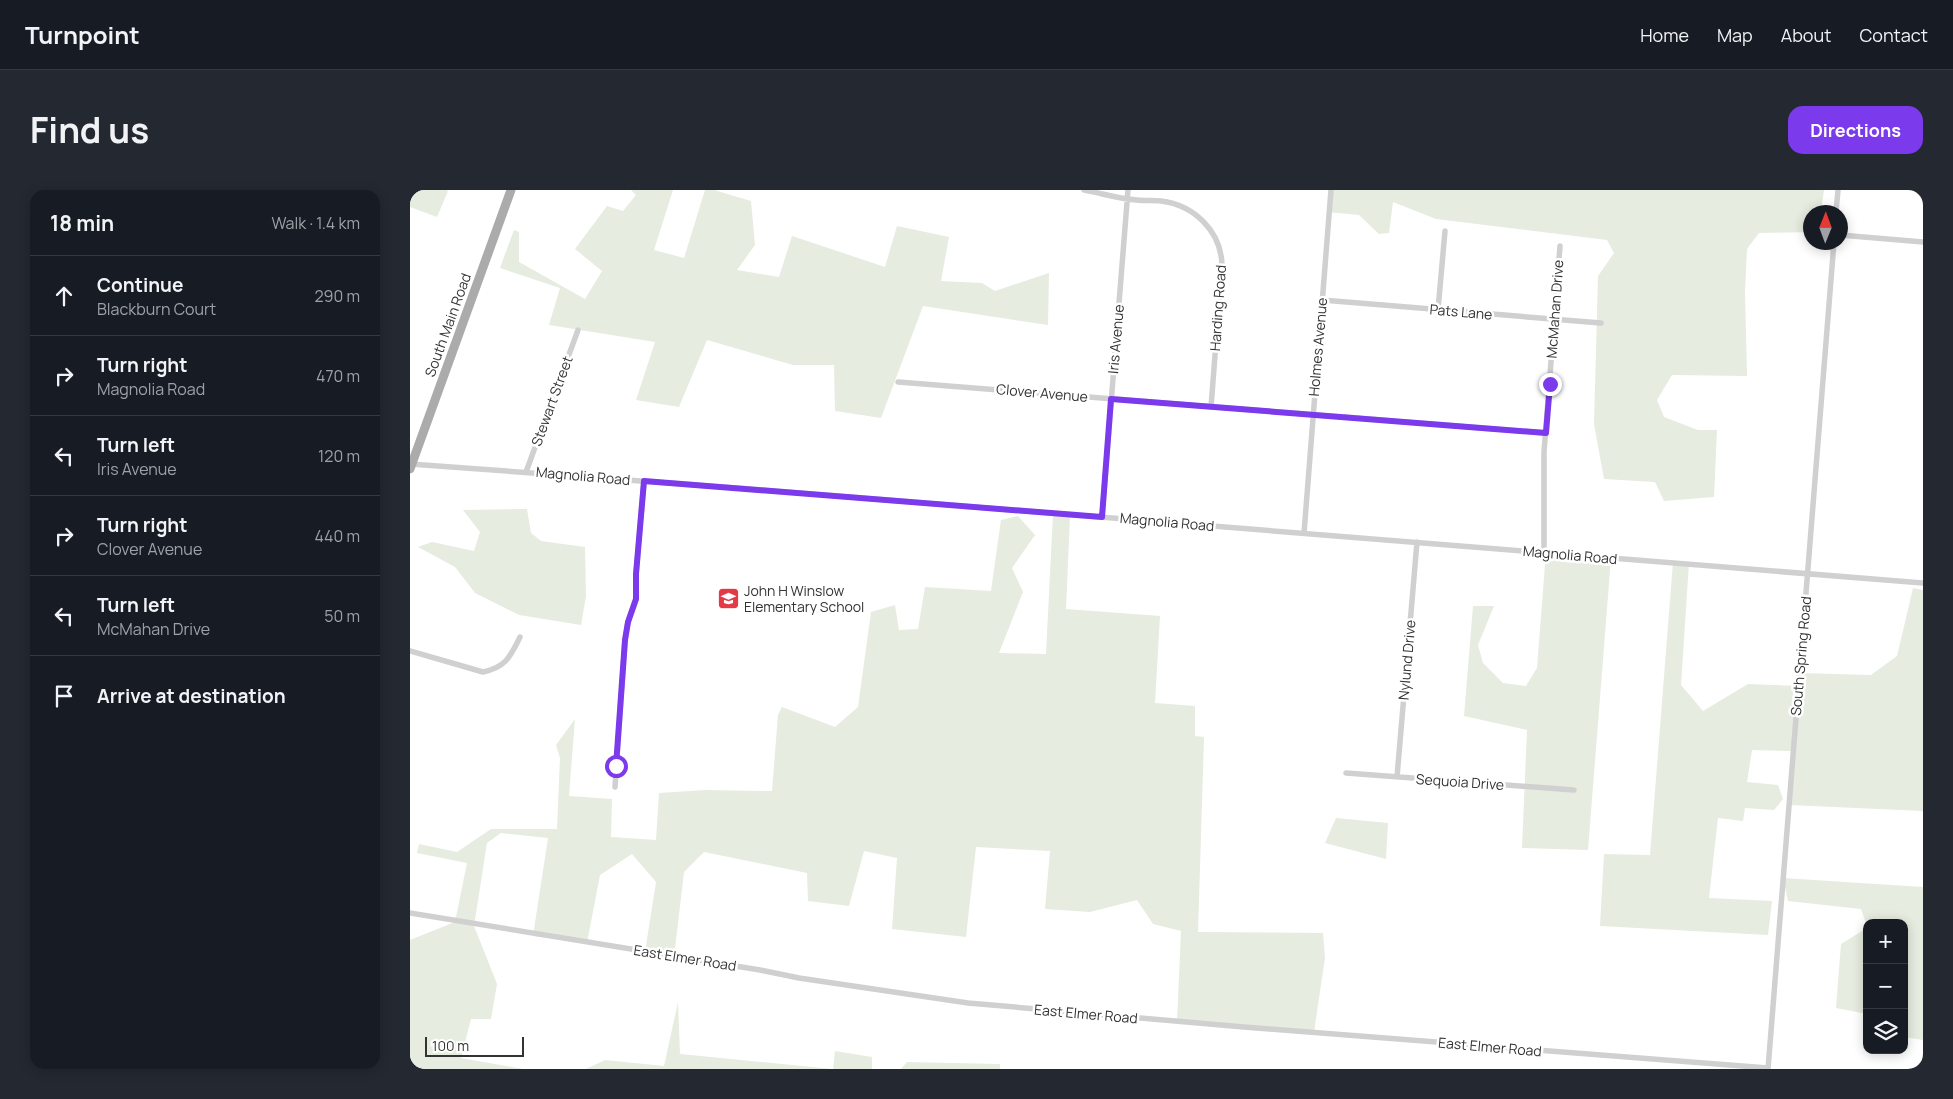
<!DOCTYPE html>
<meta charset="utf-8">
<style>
body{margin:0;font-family:Manrope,sans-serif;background:#242831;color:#f1f3f6}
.controls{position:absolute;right:15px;bottom:15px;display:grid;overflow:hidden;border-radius:10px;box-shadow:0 2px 12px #0003}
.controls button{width:45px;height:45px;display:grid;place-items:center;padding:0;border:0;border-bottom:1px solid #363941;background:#171b24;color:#f1f3f6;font:25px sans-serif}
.compass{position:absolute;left:1393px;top:15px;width:45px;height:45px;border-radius:50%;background:#171b24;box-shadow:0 2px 12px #0003;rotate:1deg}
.scale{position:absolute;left:15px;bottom:12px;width:99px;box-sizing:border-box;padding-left:5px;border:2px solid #333;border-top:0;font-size:14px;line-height:18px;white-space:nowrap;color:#333;-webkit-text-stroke:4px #fff;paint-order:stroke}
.stop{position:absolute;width:15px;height:15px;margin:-11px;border:4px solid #7c3aed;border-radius:50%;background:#fff}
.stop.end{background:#7c3aed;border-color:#fff;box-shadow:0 1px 5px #0008}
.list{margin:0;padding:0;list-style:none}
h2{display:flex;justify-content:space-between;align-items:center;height:65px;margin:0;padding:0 20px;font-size:21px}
h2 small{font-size:16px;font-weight:400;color:#9ea1a6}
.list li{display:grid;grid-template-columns:32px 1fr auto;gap:15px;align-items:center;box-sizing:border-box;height:80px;padding:0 20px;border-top:1px solid #363941}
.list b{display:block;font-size:19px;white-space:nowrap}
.list p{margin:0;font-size:16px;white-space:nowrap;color:#9ea1a6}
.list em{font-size:16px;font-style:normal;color:#9ea1a6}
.icon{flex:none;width:28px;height:28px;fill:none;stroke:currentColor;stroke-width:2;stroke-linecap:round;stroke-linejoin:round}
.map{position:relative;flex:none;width:1513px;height:879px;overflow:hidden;border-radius:15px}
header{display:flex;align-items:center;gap:30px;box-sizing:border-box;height:70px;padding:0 25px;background:#171b24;border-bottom:1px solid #363941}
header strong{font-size:24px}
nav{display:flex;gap:28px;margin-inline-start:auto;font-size:18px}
.intro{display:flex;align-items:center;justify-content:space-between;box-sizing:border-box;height:120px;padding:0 30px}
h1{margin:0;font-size:35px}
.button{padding:12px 22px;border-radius:15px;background:#7c3aed;color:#fff;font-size:18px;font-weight:700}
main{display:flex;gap:30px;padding:0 30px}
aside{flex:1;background:#171b24;border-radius:15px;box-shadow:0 2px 12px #0003}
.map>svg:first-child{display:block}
</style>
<header>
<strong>Turnpoint</strong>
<nav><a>Home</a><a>Map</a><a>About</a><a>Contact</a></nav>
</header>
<div class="intro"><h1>Find us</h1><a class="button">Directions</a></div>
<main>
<aside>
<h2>18 min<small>Walk · 1.4 km</small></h2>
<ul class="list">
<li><svg class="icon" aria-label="ahead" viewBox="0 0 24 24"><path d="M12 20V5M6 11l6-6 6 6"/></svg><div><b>Continue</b><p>Blackburn Court</p></div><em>290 m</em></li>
<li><svg class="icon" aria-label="right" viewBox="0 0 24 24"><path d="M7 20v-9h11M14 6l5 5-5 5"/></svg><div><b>Turn right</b><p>Magnolia Road</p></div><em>470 m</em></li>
<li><svg class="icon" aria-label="left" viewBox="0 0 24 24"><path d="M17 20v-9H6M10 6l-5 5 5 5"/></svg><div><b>Turn left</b><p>Iris Avenue</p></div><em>120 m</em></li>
<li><svg class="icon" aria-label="right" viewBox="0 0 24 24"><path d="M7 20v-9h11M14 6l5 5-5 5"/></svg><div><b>Turn right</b><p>Clover Avenue</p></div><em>440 m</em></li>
<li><svg class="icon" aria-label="left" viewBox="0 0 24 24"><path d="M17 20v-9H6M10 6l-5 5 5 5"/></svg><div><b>Turn left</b><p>McMahan Drive</p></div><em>50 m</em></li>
<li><svg class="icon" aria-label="arrive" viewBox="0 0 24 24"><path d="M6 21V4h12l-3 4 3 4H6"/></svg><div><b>Arrive at destination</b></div></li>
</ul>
</aside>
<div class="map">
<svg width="1513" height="879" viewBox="0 0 1513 879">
<rect width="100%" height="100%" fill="#fff"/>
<path fill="#e6ecdf" d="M0,0H36L38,1L27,27L0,17Z
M221,0H263L244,60L274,68L295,0H304L341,11L345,55L327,80L369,87L382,46L475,77L487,36L539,47L531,91L572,93L585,101L639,83L638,135L513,116L471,228L425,221L424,175H383L297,150L269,217L226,210L245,152L139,135L150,98L90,78L104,40L109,42V72L175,109L192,81L165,59L197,16L213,21L226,5Z
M919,0H1414L1411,22H1400V42L1349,43L1337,59L1335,102L1337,186L1262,185L1247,210L1254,227L1288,240H1307L1304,307L1254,311L1245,292L1194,289L1184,234L1188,86L1204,63L1197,50L1026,29L983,12L979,43L969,44L949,25L917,22Z
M117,319L121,343L131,351L175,357L176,406L171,435L109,425L65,403L45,377L8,357L22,352L64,361L70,342L53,320Z
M643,324L660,325L656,419L750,426L745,513L785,516V546L794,547L788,742L913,743L915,768L904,842L767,832L771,741L743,734L727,710L680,722L635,719L640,661L566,657L556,747L482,739L487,668L454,661L439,716L398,711L397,683L294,662L274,682L264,767L235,762L246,692L222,664L190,685L177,753L123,746L138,648L91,643L77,653L64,736L87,794L81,829H61L51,868L113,879H0V750L45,732L57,673L7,663L9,654L47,662L81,639H147L150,568L146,555L165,529L159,606L202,609L201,647L246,650L249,603L296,600L362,601L368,525L372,517L425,537L448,517L461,422L485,415L489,440L508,439L515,397L581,401L591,330L608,326L625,345L602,378L613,402L589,463L636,464Z
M1136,362L1201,368L1178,660L1112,658L1117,540L1054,526L1063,416H1084L1068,455L1073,473L1093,493L1116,496L1127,478Z
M1263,372L1279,373L1271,495L1293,521L1338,494L1388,496L1390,483L1461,485L1487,466L1503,398L1513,400V621L1379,615L1383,561L1342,560L1337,592L1368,595L1373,609L1364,620L1335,618L1333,631L1308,628L1299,708L1362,711L1358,745L1190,736L1194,664L1240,665Z
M926,628L978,633L976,669L915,653Z
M1373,688L1513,697V850L1494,847V733H1457V736L1451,719L1378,711Z
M1457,738V824L1426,818L1431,754Z
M268,812L270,864L422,879H176L195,870L254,876Z
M425,861L462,867V879H423Z
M497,872L590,874V879H491Z"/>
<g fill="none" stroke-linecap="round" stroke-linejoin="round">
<path stroke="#d0d0d0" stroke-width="5.5" d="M674,0C691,3 709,9 727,10C735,11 743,10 751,11C784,15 811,41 812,75L801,217
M1426,22L1428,0
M1430,45L1513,52
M912,110L1191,133
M1028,120L1035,41
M488,192L1136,243
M0,274L340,299L1513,393
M116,282L168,140
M692,327L718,0
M894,343L921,0
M1134,362V262L1150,56
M0,461L73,482C96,477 100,467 110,447
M936,583L1164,600
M987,587L1007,352
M205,597L215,450L218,432L226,409V384L234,291
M0,723L350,780L389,788L558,813L834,837L1358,878
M1358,879L1424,52"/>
<path stroke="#ababab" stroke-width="9" d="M0,279L101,0"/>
</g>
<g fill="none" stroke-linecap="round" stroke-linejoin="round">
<path stroke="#7c3aed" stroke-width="6" d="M206,576L215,450L218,432L226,409V384L234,291L692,327L701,209L1136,243L1140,194"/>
</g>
<defs>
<symbol id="school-square" viewBox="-11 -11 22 22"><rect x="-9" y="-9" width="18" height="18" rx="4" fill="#e63946" stroke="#fff"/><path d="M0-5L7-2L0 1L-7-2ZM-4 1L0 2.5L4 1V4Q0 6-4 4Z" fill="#fff"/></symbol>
</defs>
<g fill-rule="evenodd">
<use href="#school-square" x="306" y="396" width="25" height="25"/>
</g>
<g text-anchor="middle" stroke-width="5" stroke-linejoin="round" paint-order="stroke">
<g font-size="14" fill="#333" stroke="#fff">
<text transform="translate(808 118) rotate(-86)" y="5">Harding Road</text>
<text transform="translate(1145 119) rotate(-86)" y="5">McMahan Drive</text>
<text transform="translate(1051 122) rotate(5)" y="5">Pats Lane</text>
<text transform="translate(38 135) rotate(-70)" y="5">South Main Road</text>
<text transform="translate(706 149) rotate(-85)" y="5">Iris Avenue</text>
<text transform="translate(908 157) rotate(-85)" y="5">Holmes Avenue</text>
<text transform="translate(632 203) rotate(5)" y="5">Clover Avenue</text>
<text transform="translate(142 211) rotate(-70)" y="5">Stewart Street</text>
<text transform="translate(173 286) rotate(5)" y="5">Magnolia Road</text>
<text transform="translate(757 332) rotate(5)" y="5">Magnolia Road</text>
<text transform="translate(1160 365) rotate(5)" y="5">Magnolia Road</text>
<text transform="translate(1391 466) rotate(-85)" y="5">South Spring Road</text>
<text transform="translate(997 470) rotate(-85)" y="5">Nylund Drive</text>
<text transform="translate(1050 592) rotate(4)" y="5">Sequoia Drive</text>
<text transform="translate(275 768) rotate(9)" y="5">East Elmer Road</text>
<text transform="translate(676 824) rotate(5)" y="5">East Elmer Road</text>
<text transform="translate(1080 857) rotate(5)" y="5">East Elmer Road</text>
</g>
<g font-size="14" fill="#333" stroke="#fff" text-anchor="start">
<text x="334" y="406">John H Winslow<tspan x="334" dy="16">Elementary School</tspan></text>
</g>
</g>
</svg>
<div class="controls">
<button>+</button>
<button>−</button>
<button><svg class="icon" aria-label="layers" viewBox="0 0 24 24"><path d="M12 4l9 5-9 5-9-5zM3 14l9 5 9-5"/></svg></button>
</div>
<svg class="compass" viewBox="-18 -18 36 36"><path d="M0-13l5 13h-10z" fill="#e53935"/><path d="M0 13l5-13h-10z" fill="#9ea1a6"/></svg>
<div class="scale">100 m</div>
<div class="stop" style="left:206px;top:576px"></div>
<div class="stop end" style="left:1140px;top:194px"></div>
</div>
</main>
